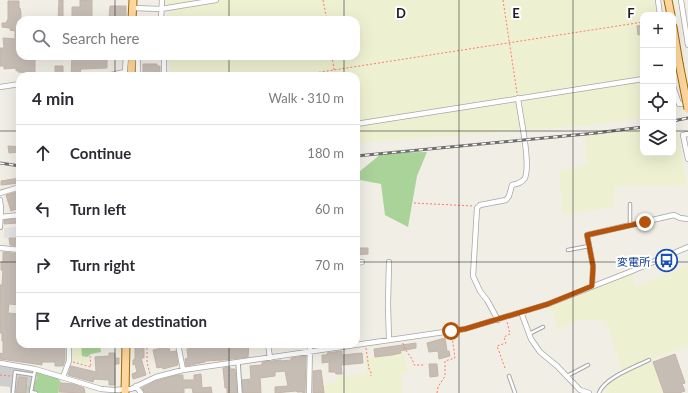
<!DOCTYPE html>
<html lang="en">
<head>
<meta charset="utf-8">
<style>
	body { margin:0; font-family:Lato,"Noto Sans JP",sans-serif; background:#f2f2f3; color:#2b2b33 }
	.controls { position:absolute; right:12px; top:12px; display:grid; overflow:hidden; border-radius:8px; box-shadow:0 4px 16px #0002 }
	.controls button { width:36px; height:36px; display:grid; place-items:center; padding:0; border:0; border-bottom:1px solid #e1e1e2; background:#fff; color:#2b2b33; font:20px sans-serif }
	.stop { position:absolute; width:12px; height:12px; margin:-9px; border:3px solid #b45309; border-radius:50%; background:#fff }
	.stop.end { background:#b45309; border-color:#fff; box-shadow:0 1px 4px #0008 }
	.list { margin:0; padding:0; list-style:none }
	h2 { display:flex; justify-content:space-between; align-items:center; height:52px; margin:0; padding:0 16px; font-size:17px }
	h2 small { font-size:13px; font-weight:400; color:#7c7c81 }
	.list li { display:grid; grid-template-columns:26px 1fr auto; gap:12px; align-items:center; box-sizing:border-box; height:56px; padding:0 16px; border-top:1px solid #e1e1e2 }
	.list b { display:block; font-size:15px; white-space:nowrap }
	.list em { font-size:13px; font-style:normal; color:#7c7c81 }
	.icon { flex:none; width:22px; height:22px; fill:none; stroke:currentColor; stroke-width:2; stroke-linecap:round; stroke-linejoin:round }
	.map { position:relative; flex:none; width:688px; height:393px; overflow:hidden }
	.search { position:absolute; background:#fff; box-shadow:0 4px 16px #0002; left:16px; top:16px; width:344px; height:44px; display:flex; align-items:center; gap:10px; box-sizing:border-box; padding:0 14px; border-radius:12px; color:#7c7c81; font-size:15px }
	.panel { position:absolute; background:#fff; box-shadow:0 4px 16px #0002; left:16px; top:72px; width:344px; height:276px; border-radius:12px }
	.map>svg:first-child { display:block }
</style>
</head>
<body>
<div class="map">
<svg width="688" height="393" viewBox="0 0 688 393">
	<rect width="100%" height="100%" fill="#f1eee6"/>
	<path fill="#cecece" d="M0,365L36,371L60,377L58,393H10V387L0,386Z"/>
	<path fill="#eef1d1" d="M166,0H654L657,15H643V118L583,126L356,143V76H170L171,56H356V20H169Z
		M673,123H676L687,185L615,187L613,207L563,215L559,172L588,164L584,133L643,127V153H673Z
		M688,265V346L651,360L663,393H607L604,387L623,374L606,321L583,319L558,330L550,305L633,272L636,287Z
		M70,344H81L82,356L87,357L88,365L71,360Z
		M403,352L409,373H401L402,393H324L323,386L336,381L338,376L367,374L365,358Z"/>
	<path fill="#a9d399" d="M427,152L417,176L408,227L385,215L381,184L360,180L359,172L382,153Z
		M81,344H100L101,352L91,354L87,357L82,356Z
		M37,372C46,374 55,375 61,382L58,392L59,393H42L28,391V387L34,382L38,378L36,375Z"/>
	<path fill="#e4e4e4" d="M18,227V237L4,238V228Z"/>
	<path fill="#c6bdb5" stroke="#c4b4a7" d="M59,0H63V20H58Z
		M80,0H92V19H72V7H80Z
		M8,1H19V8H20L21,13L20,56H24V60H35V73L18,72V70L16,71V68L4,69V66H0V48H4L3,38L15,39V31L10,30V28L2,27V23H6L8,19Z
		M110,6H126V20H113V18H109Z
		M643,25V34L638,35L637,26Z
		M72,56H101V58L107,59V68L81,69L79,76H71Z
		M143,64H157V66H160V76H143Z
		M55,66H63V74H55Z
		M8,146L20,147V152L9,153Z
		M20,178V183L1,185V181Z
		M20,191V208L11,211L6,195Z
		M18,219V223L4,224V220Z
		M9,238H20V246L10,245Z
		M356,248H368V254L356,255Z
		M3,252L20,254V277H18L17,287H20V305L9,304L8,313L20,314V344H65V360L63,366H55V362H42V365L36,364L0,359V353L3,354V341H2V333H0V285H2L3,271L1,270V262H3Z
		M445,338L447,351H449L450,356L439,359L438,351L429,352L427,343Z
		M416,343V348L400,351L401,353L392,355L375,357L374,349Z
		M135,344H144V358H141L146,375L133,379L132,374L137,372L135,364L133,365V360L135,359Z
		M207,344H225V349L242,347V344H249L248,357L223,360L205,361V362L186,366L185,359L188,358L187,349L207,346Z
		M169,346L170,352L176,351L178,365L163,369L162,367L157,368L153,350Z
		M342,351V355L362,353L363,363L341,365L342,374H336L335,372H329V362L322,363V355H327V353Z
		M109,353H115V358H119V364H115V385H109V380L94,379L93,382L68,375L71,366L96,372L95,357L109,356Z
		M675,354L685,383L682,384L685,391L679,393H664L653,362Z
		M306,356L305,393H303V392H297L296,391L275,393V387L288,386L285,371L275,372V376L260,378L261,393H243L242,380L251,379L250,366L262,365V362L281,360V361L291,360V358Z
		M429,364H437L438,376L430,377Z
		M230,367V369H235L237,393H227V388H225L223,368Z
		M321,370L324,393H313V371Z
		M201,374L202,388L211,387L212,393H193L192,388H184V393H145L142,388L156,381L177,375H183V380H194V375Z
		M19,377L27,378L26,393H16Z
		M61,383L73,384L84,388L85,393L59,392Z"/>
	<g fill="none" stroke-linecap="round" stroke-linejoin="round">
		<defs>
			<path id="service" d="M630,204V225
				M568,250L589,246
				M529,334L543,327
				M35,370L31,392L36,393
				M509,376L515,393
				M567,376L588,365
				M13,393L15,372L34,375
				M599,393C604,378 635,367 649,360"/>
			<path id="pedestrian" d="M238,362L240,393"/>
			<path id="minor" d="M658,0L660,15
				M681,0L688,45
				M133,8L161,9L216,0
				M161,20L162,0
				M106,76L125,72L126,56
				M138,76V56
				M164,76V56
				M673,86L679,104L688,103
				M0,87L20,84
				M356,124L643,79
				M688,134L683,135L688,159
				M0,193L20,187
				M0,200L1,208L0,227
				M1,217L20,215
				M0,248L20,250
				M389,262L388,304L389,340
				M356,263L362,262
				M592,286L593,266L587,235L674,215L680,218L688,219
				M521,312L531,339L540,352L557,366L580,390L589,393
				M498,320L487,300L480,291L473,276L477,208L480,205L506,200L509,196L512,185C517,184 522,183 525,178C531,163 520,115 518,98
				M178,344L183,370
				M268,344L270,358
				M0,363L35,369L101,389L113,390L131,389L156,377L183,370L465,329L548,304L632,271L688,247
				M63,377L69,361V344
				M136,386L141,393
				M309,393L310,344"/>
			<path id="primary" d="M668,0L671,15
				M132,20L133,0
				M673,27L679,63
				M131,76L132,56
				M125,393L126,344"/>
		</defs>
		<use href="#service" stroke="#a7a7a7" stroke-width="4.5"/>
		<use href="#pedestrian" stroke="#a7a7a7" stroke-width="5.5"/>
		<use href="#minor" stroke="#a7a7a7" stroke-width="6"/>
		<use href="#primary" stroke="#9c6b00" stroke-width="9"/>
		<path stroke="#ff7b69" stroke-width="1" stroke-dasharray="2 2" stroke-linecap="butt" d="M323,0L327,20
			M503,0L517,93
			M332,56L335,76
			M295,76L643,22
			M414,203L473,206
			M403,343C404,351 413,357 414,365H424
			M147,344V362L150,374
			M366,348L369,369L371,372V376
			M73,362L91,367L90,356
			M505,368L497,346L506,343L504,337L510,334L507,322
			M0,375L10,376
			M437,393L438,387L445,376V361L455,358L452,336"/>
		<use href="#service" stroke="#fff" stroke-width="2.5"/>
		<use href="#pedestrian" stroke="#fff" stroke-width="3.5"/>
		<use href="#minor" stroke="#fff" stroke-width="4.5"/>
		<use href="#primary" stroke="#ffd69d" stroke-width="7"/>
		<defs>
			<path id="rail" d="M673,121L688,118
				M356,156L596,133L643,127
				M0,163L20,166"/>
		</defs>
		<use href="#rail" stroke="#6e6e6e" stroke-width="3"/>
		<use href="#rail" stroke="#fff" stroke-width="1.5" stroke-dasharray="4.5" stroke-linecap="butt"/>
		<defs>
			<path id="primary-bridge" d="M679,63L688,109"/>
		</defs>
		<use href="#primary-bridge" stroke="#9c6b00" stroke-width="9" stroke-linecap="butt"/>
		<use href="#primary-bridge" stroke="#ffd69d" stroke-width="7"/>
	</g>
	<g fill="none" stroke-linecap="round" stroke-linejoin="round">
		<path stroke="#b45309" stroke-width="5" d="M451,331L465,329L548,304L592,286L593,266L587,235L645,222"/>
	</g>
	<path fill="none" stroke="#202020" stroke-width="1" stroke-opacity="0.55" d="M115,0V20M229,0V20M344,0V20M459,0V393M573,0V393M115,56V76M229,56V76M344,56V76M0,131H20M356,131H643M673,131H688M0,262H20M356,262H688M115,344V393M229,344V393M344,344V393"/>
	<defs>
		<symbol id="bus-ring" viewBox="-11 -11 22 22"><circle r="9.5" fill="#fff" stroke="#1a4fb4" stroke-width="1.5"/><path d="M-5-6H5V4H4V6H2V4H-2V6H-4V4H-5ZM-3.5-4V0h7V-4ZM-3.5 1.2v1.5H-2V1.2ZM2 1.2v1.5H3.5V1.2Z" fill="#1a4fb4"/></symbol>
	</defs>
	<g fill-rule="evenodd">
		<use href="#bus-ring" x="654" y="248" width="25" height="25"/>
	</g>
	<g text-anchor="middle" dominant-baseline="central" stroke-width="4" stroke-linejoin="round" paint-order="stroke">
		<g font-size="11" fill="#164399" stroke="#fff" text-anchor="end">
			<text x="650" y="261">変電所</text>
		</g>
	</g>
	<g font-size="13" text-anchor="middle" font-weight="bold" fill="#202020" stroke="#fff" stroke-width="4" stroke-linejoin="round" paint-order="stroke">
		<text x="401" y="18">D</text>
		<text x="516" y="18">E</text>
		<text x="631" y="18">F</text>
	</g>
</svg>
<div class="controls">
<button>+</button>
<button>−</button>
<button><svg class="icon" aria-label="locate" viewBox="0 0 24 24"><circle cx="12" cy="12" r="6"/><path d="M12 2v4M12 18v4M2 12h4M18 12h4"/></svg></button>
<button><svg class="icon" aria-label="layers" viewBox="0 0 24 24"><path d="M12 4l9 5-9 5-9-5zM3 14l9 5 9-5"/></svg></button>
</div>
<div class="stop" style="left:451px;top:331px"></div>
<div class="stop end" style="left:645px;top:222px"></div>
<div class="search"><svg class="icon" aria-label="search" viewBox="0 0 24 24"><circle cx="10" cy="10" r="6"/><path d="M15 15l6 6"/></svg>Search here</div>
<section class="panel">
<h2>4 min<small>Walk · 310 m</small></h2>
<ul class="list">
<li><svg class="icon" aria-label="ahead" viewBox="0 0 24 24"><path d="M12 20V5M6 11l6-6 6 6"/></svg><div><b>Continue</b></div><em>180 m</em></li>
<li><svg class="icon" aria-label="left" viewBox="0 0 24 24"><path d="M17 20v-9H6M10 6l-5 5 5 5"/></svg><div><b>Turn left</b></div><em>60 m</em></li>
<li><svg class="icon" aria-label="right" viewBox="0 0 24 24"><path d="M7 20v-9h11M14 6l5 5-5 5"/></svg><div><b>Turn right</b></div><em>70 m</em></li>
<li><svg class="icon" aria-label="arrive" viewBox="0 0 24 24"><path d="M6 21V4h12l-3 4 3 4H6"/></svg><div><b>Arrive at destination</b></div></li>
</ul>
</section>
</div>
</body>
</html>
